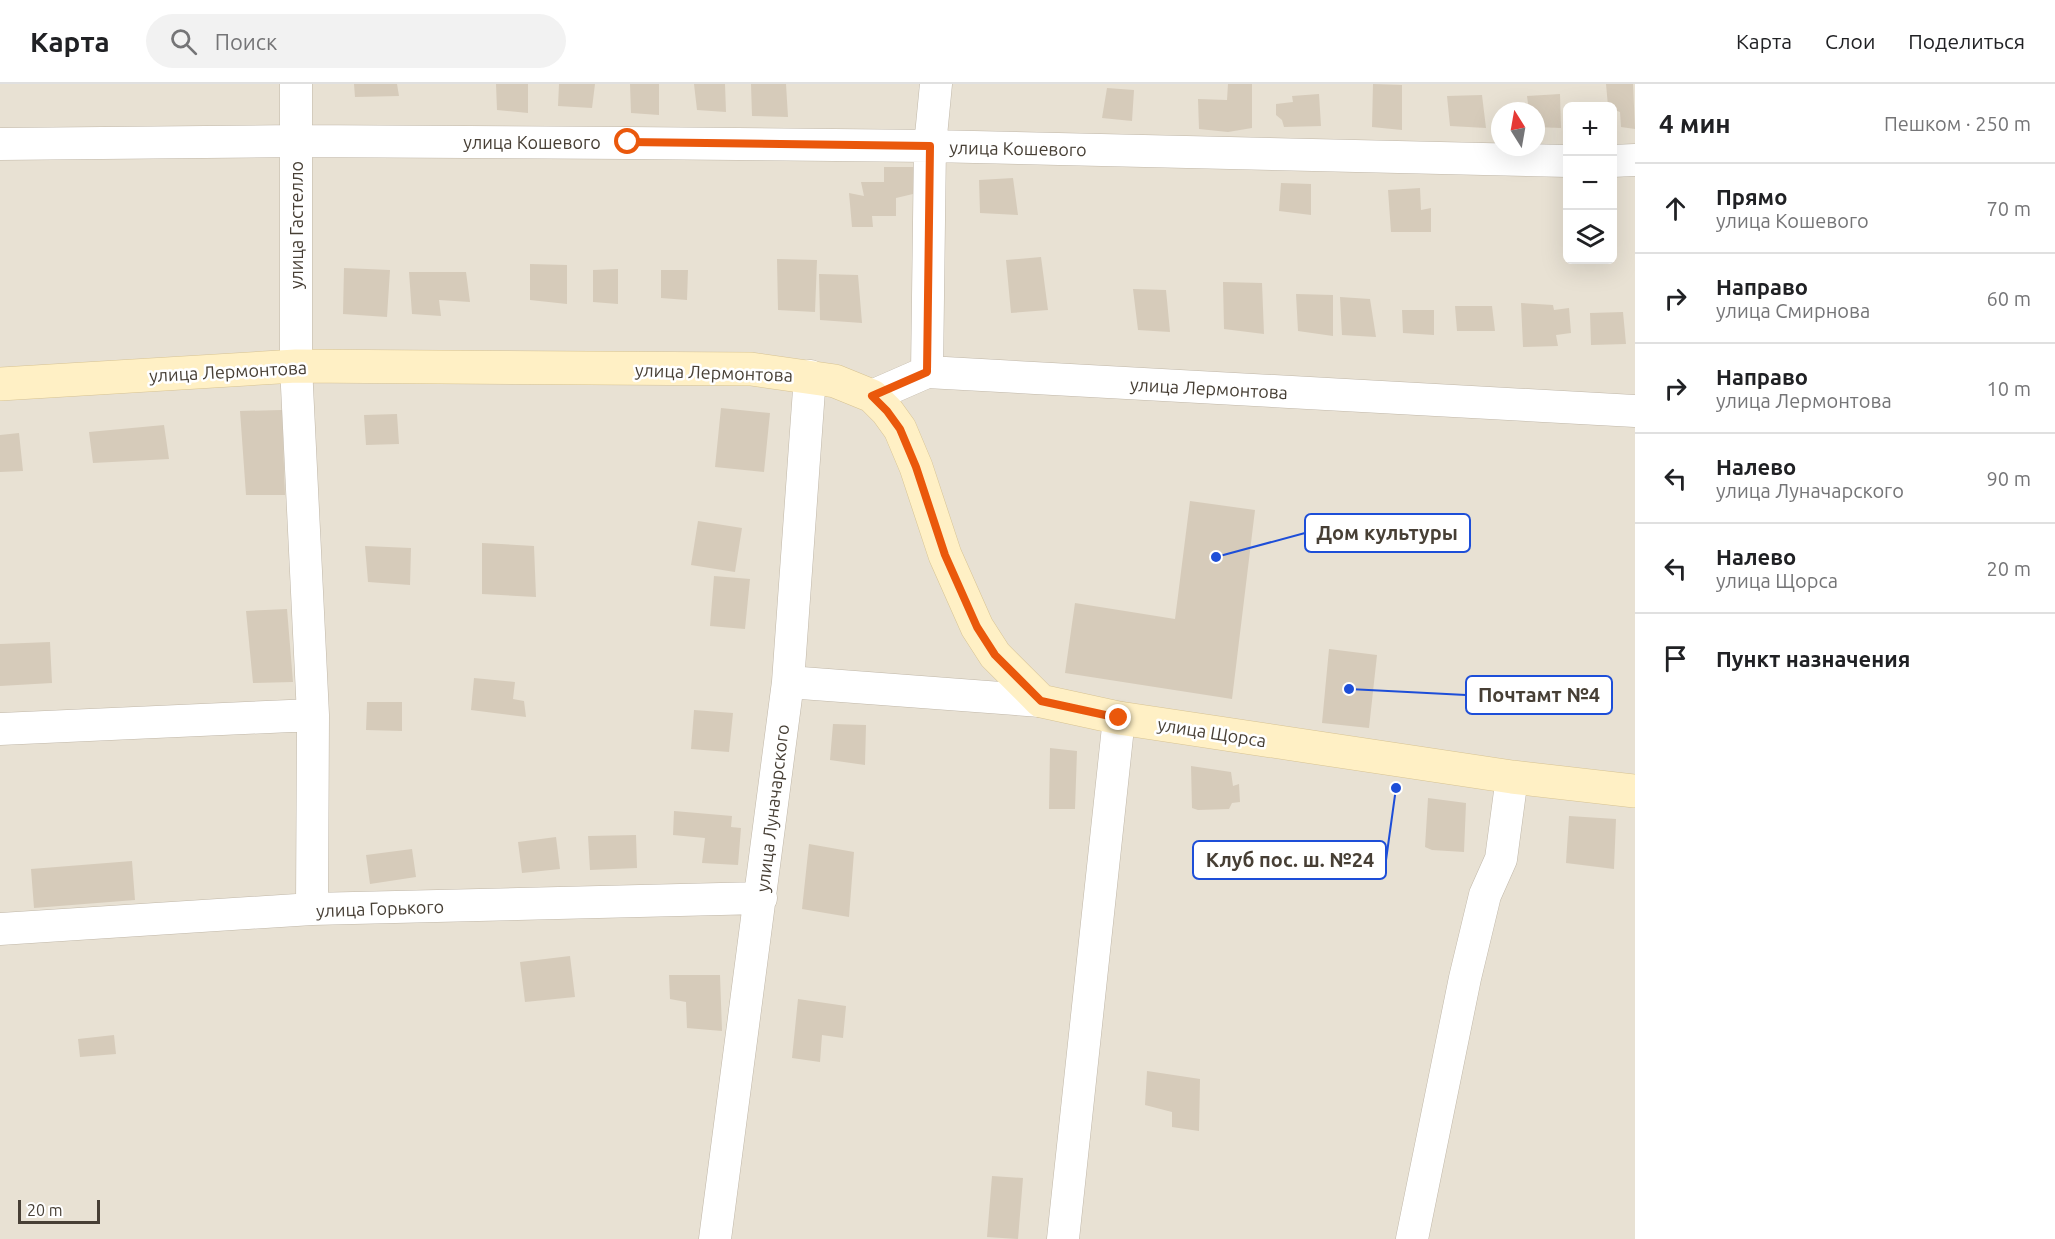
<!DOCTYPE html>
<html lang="ru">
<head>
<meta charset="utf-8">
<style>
	body { margin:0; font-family:Ubuntu,sans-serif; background:#f2f2f2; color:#202124 }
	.controls { position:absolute; right:18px; top:18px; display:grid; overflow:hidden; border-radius:9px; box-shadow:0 6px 24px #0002 }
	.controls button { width:54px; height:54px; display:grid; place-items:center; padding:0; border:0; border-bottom:2px solid #e0e0e0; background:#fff; color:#202124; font:30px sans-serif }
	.compass { position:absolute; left:1491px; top:18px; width:54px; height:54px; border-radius:50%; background:#fff; box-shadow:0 6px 24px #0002; rotate:349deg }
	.scale { position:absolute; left:18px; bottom:15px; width:82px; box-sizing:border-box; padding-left:6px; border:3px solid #473f35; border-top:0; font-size:16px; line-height:21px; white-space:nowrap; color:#473f35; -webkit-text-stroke:4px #fff; paint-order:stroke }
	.stop { position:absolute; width:18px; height:18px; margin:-14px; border:4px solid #ea580c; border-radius:50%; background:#fff }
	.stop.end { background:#ea580c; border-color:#fff; box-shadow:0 2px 6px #0008 }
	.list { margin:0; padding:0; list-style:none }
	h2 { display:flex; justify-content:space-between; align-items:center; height:78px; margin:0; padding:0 24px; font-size:26px }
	h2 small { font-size:20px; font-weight:400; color:#757577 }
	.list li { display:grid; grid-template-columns:39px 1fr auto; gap:18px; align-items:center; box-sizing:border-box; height:90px; padding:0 24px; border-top:2px solid #e0e0e0 }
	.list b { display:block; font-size:22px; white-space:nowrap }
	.list p { margin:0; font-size:20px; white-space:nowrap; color:#757577 }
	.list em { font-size:20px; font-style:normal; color:#757577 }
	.icon { flex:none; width:33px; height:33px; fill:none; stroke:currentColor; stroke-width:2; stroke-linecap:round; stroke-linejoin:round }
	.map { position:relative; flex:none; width:1635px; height:1155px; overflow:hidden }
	header { display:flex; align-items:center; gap:36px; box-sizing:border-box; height:84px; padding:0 30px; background:#fff; border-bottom:2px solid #e0e0e0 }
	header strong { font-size:28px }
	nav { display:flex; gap:33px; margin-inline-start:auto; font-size:21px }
	.search { width:420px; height:54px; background:#f2f2f2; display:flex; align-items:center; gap:15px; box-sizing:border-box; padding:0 21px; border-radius:33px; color:#757577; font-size:22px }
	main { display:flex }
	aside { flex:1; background:#fff }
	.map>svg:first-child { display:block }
</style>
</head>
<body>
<header>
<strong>Карта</strong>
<div class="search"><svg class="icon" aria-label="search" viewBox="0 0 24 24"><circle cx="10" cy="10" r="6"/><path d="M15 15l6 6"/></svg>Поиск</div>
<nav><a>Карта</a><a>Слои</a><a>Поделиться</a></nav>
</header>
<main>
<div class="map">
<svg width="1635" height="1155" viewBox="0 0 1635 1155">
	<rect width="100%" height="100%" fill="#f4efe6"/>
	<path fill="#e8e1d3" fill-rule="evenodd" d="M0,0H1635V1155H0ZM1568,22H1612V176H1568ZM1500,27H1536V63H1500Z"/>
	<path fill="#d6cbba" d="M354,0H397L399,12L355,13Z
		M496,0H528V29L497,26Z
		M559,0H595L592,24L558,22Z
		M630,0H659V31L631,29Z
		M694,0H725L726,28L697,26Z
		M751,0H786L788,33L752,32Z
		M1228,0H1252V44L1228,48L1199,45L1198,15L1227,16Z
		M1373,0L1402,1V46L1372,43Z
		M1606,0H1633L1635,45L1621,43L1620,28L1612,25V22H1608Z
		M1107,4L1134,6L1132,37L1102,34Z
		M1319,10L1321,42L1284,43L1282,36L1276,31V20L1293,18L1292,12Z
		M1560,10L1561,44L1536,43V27H1529L1527,12Z
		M1482,11L1486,44L1450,42L1447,12Z
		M884,83H916L913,110L896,114V132H872L873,143H852L849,109L864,112L861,98H884Z
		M1013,94L1018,131L980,129L979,96Z
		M1281,99L1311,100V131L1279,127Z
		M1420,104L1421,126L1431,124V148H1391L1388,106Z
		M1041,173L1048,226L1011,229L1006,176Z
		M777,175L817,176L815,228L778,226Z
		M530,180L567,181V220L530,216Z
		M344,184L390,186L387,233L343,230Z
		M618,185V220L593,218V186Z
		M661,186H688L687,216L661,214Z
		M409,188H466L470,218L439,216L441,232L412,230Z
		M819,190L858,191L862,239L820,236Z
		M1223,198L1262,199L1264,250L1224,245Z
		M1133,205L1166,206L1170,248L1138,246Z
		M1296,210L1333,211V252L1298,247Z
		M1340,213L1370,215L1376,253L1342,251Z
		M1521,219L1553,221L1554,226L1569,224L1571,249L1556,251L1558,262L1523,263Z
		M1455,222H1492L1495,247H1457Z
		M1402,226H1434V251L1403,249Z
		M1623,228L1626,260L1591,261L1590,229Z
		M721,324L770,329L764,388L715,383Z
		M282,326L285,411H246L240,327Z
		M397,330L399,360L366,361L364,331Z
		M164,341L169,375L93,379L89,348Z
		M19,349L23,387L0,388V351Z
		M1190,417L1255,426L1232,615L1065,589L1075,519L1175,535Z
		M698,437L742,444L735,488L691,481Z
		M482,459L534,462L536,513L482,510Z
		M365,462L411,464L410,501L368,498Z
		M714,492L750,495L745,545L710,542Z
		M287,525L293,598L253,599L246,527Z
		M50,558L52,599L0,602V560Z
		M1329,565L1377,571L1369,644L1322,639Z
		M474,594L515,598L513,615L524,617L526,633L471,626Z
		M367,618H402V647L366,646Z
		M694,626L733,629L729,668L691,665Z
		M833,640L866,641L865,681L830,676Z
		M1050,664L1077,667L1075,725H1049Z
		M1191,682L1231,688L1233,702L1239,700L1240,718L1232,719L1229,725L1198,726L1192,724Z
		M1428,714L1466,719L1464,768L1432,766L1425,763Z
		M674,727L732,732L731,743L741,744L738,781L702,779L705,754L673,751Z
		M1569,732L1616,735L1614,785L1566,779Z
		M636,751L637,784L590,786L588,752Z
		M556,753L560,785L522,789L518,758Z
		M809,760L854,768L849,833L802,825Z
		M412,765L416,793L370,800L366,771Z
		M132,777L135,816L34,824L31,785Z
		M570,872L575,913L525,918L520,878Z
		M669,891H720L722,947L687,944L686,918L670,915Z
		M798,915L846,922L843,954L822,951L820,978L792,974Z
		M114,951L116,970L80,973L78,955Z
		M1147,987L1200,995L1199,1047L1172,1043V1028L1145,1021Z
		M992,1092L1023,1094L1018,1155L987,1153Z"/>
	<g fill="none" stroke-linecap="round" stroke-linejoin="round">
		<defs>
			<path id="street" d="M296,0V282L313,631L312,825
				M0,60L296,57L628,59L930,62L1568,77
				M1612,77L1635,76
				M927,288L930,62L936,0
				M872,312L927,288L1635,327
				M788,598L1041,617
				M0,645L313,631
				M0,845L312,825L761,814
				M715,1155L788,598L810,292
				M1063,1155L1119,634
				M1412,1155L1465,894L1485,811L1501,775L1512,693"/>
			<path id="secondary" d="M0,300L296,282L751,285L835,297L872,312L887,327L900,345L916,383L945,471L977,543L995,571L1041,617L1119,634L1512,693L1635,707"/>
		</defs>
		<use href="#street" stroke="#c0b7a8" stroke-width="33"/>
		<use href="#secondary" stroke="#d7c393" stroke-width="34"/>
		<use href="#street" stroke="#fff" stroke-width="32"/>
		<use href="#secondary" stroke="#fff0c5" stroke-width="33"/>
	</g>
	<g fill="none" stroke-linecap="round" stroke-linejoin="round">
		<path stroke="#ea580c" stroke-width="8" d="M628,58L930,62L927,288L872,312L887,327L900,345L916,383L945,471L977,543L995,571L1041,617L1119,634"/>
	</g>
	<g text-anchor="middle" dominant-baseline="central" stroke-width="5" stroke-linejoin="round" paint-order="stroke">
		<g font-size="18" fill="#473f35" stroke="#fff">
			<text x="532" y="58">улица Кошевого</text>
			<text transform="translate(1018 64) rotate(1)">улица Кошевого</text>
			<text transform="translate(296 141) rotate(-90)">улица Гастелло</text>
			<text transform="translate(228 287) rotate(-3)">улица Лермонтова</text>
			<text transform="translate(714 288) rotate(2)">улица Лермонтова</text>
			<text transform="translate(1209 304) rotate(3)">улица Лермонтова</text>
			<text transform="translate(1212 648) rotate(9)">улица Щорса</text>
			<text transform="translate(772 724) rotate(-83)">улица Луначарского</text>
			<text transform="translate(380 824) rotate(-2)">улица Горького</text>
		</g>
	</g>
	<path fill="none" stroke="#1d4ed8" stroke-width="2" d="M1216 473L1305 449M1349 605L1466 611M1396 704L1386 776"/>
	<g fill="#1d4ed8" stroke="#fff" stroke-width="2">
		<circle cx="1216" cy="473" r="6"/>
		<circle cx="1349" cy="605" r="6"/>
		<circle cx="1396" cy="704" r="6"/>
	</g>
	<g fill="#fff" stroke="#1d4ed8" stroke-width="2">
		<rect x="1305" y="430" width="165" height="38" rx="6"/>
		<rect x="1466" y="592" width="146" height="38" rx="6"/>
		<rect x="1193" y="757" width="193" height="38" rx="6"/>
	</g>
	<g font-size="20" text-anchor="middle" font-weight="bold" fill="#473f35">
		<text x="1387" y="456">Дом культуры</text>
		<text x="1539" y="618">Почтамт №4</text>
		<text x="1290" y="783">Клуб пос. ш. №24</text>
	</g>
</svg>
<div class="controls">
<button>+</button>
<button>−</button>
<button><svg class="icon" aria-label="layers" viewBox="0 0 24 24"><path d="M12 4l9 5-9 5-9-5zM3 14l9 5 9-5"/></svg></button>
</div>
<svg class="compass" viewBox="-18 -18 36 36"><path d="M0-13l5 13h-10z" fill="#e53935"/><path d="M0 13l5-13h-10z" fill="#757577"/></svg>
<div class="scale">20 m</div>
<div class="stop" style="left:628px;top:58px"></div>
<div class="stop end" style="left:1119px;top:634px"></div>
</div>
<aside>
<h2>4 мин<small>Пешком · 250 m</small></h2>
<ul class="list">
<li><svg class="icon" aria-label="ahead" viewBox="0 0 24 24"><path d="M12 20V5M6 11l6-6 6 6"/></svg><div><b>Прямо</b><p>улица Кошевого</p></div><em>70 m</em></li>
<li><svg class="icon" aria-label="right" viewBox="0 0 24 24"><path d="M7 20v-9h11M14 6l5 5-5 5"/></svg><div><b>Направо</b><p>улица Смирнова</p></div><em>60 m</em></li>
<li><svg class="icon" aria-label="right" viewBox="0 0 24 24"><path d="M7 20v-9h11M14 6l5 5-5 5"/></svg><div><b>Направо</b><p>улица Лермонтова</p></div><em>10 m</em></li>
<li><svg class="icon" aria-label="left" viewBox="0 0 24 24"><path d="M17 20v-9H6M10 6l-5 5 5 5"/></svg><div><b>Налево</b><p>улица Луначарского</p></div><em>90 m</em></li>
<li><svg class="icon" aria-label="left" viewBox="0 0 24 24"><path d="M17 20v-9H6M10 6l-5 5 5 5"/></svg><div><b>Налево</b><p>улица Щорса</p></div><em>20 m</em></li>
<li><svg class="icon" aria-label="arrive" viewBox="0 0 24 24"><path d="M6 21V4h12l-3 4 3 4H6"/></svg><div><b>Пункт назначения</b></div></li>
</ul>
</aside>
</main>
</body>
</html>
